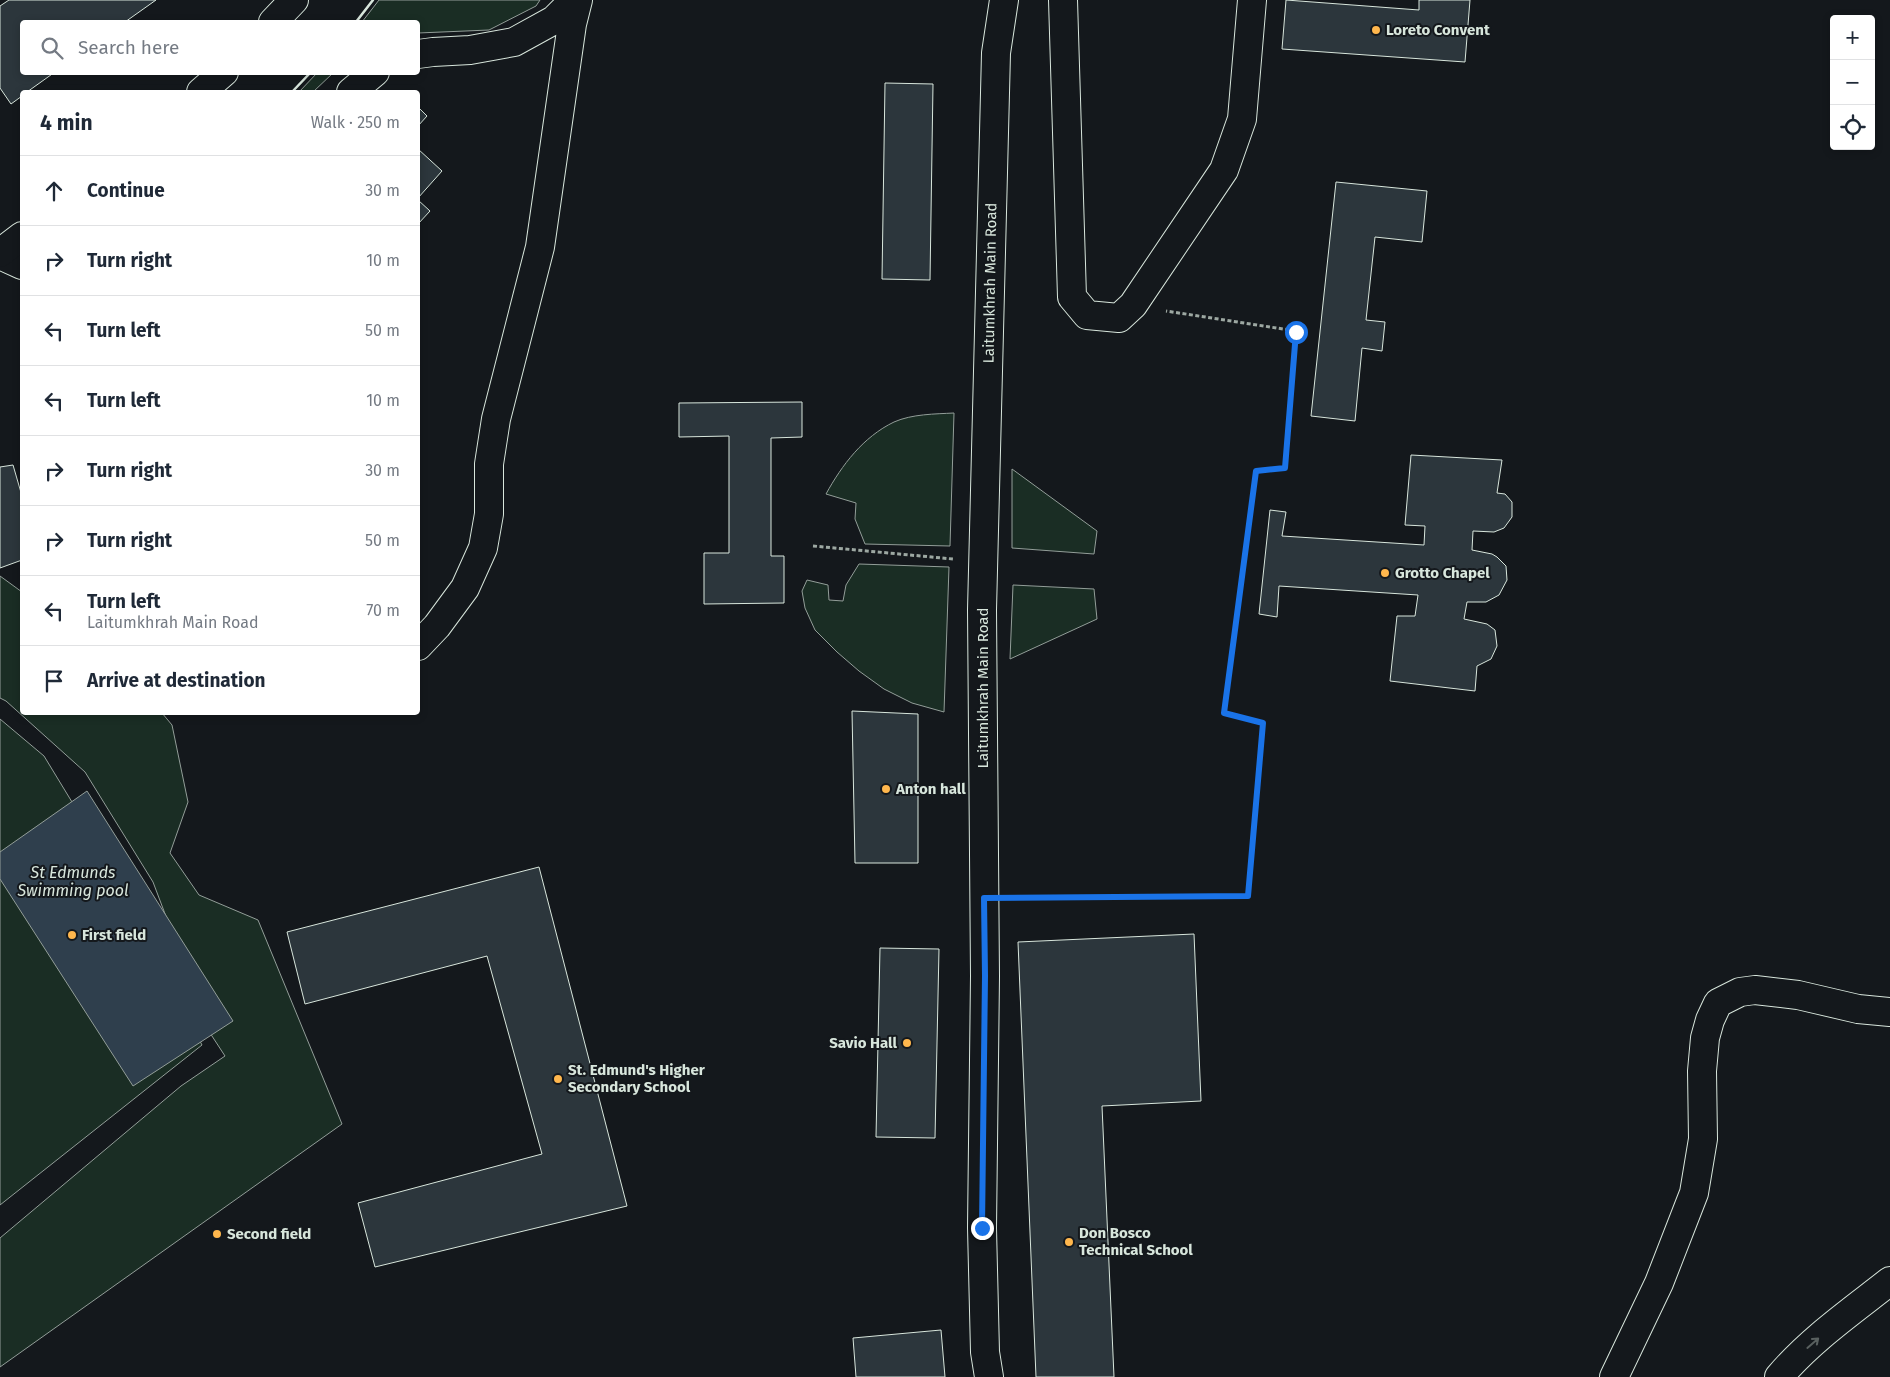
<!DOCTYPE html>
<html lang="en">
<head>
<meta charset="utf-8">
<style>
	body { margin:0; font-family:"Fira Sans",sans-serif; background:#f6f6f7; color:#1f2937 }
	.controls { position:absolute; right:15px; top:15px; display:grid; overflow:hidden; border-radius:5px; box-shadow:0 2px 8px #0003 }
	.controls button { width:45px; height:45px; display:grid; place-items:center; padding:0; border:0; border-bottom:1px solid #e0e1e3; background:#fff; color:#1f2937; font:25px sans-serif }
	.stop { position:absolute; width:15px; height:15px; margin:-11px; border:4px solid #1a73e8; border-radius:50%; background:#fff }
	.stop.end { background:#1a73e8; border-color:#fff; box-shadow:0 1px 5px #0008 }
	.list { margin:0; padding:0; list-style:none }
	h2 { display:flex; justify-content:space-between; align-items:center; height:65px; margin:0; padding:0 20px; font-size:21px }
	h2 small { font-size:16px; font-weight:400; color:#747a83 }
	.list li { display:grid; grid-template-columns:32px 1fr auto; gap:15px; align-items:center; box-sizing:border-box; height:70px; padding:0 20px; border-top:1px solid #e0e1e3 }
	.list b { display:block; font-size:19px; white-space:nowrap }
	.list p { margin:0; font-size:16px; white-space:nowrap; color:#747a83 }
	.list em { font-size:16px; font-style:normal; color:#747a83 }
	.icon { flex:none; width:28px; height:28px; fill:none; stroke:currentColor; stroke-width:2; stroke-linecap:round; stroke-linejoin:round }
	.map { position:relative; flex:none; width:1890px; height:1377px; overflow:hidden }
	.search { position:absolute; background:#fff; box-shadow:0 2px 8px #0003; left:20px; top:20px; width:400px; height:55px; display:flex; align-items:center; gap:12px; box-sizing:border-box; padding:0 18px; border-radius:5px; color:#747a83; font-size:19px }
	.panel { position:absolute; background:#fff; box-shadow:0 2px 8px #0003; left:20px; top:90px; width:400px; height:625px; border-radius:5px }
	.map>svg:first-child { display:block }
</style>
</head>
<body>
<div class="map">
<svg width="1890" height="1377" viewBox="0 0 1890 1377">
	<rect width="100%" height="100%" fill="#14181c"/>
	<path fill="#1a2d24" stroke="#939e99" d="M379,0H540L536,6L489,30L418,33V22H362Z
		M317,73H333L313,92H299Z
		M954,413L950,546L865,544L855,519L856,503L826,494C842,465 863,437 894,422C912,414 935,414 954,413Z
		M1012,469L1097,531L1094,554L1012,548Z
		M859,564L949,567L944,712L912,703L884,689L859,671L837,652L815,630L805,608L802,591L807,580L828,585L829,600L843,601L846,585Z
		M0,576L22,592V712L162,713L172,725L188,802L170,853L199,895L258,920L342,1124L0,1367V1238L181,1086L225,1056L210,1033L153,882L85,772L6,701L0,698Z
		M1013,585L1094,589L1097,619L1010,659Z
		M0,719L44,756L86,825L202,1045L0,1205Z"/>
	<path fill="#2f3f4d" stroke="#939e99" d="M87,791L233,1021L133,1086L0,879V852Z"/>
	<path fill="#2c363c" stroke="#d8e6dc" d="M9,0H156L125,22H22V72H55L27,92H22V96L11,104L0,88V6Z
		M1286,0L1419,10V0H1470L1465,62L1282,49Z
		M885,83L933,84L930,280L882,279Z
		M418,107L427,116L418,126Z
		M418,149L442,171L418,198Z
		M1336,182L1427,191L1422,242L1375,237L1366,320L1385,322L1382,351L1362,348L1355,421L1311,416Z
		M418,200L430,211L418,224Z
		M802,402V437L771,438V556H784V603L704,604V553H729V436L679,437V403Z
		M1411,455L1502,460L1497,493L1505,494L1512,502V517L1504,528L1494,532L1473,531L1472,550L1492,554L1497,557L1506,566L1507,580L1499,595L1486,602H1467L1464,619L1487,624L1495,630L1497,646L1491,659L1477,666L1475,691L1390,681L1397,616H1415L1418,595L1279,586L1277,617L1259,614L1270,510L1286,512L1282,536L1424,545L1425,526L1405,525Z
		M13,465L22,496V560L0,568V467Z
		M852,711L918,714V863H855Z
		M539,867L627,1206L375,1267L358,1203L542,1154L487,956L305,1004L287,932Z
		M1194,934L1201,1101L1102,1106L1114,1377H1036L1018,942Z
		M880,948L939,949L935,1138L876,1137Z
		M941,1330L945,1377H856L853,1338Z"/>
	<g fill="none" stroke-linecap="round" stroke-linejoin="round">
		<defs>
			<path id="minor" d="M1063,0L1072,297L1087,315L1119,318L1133,305L1224,170L1242,119L1252,0
				M418,54L433,52L470,50L514,42L554,20L574,0
				M351,92L375,72
				M0,255L22,265
				M418,646L437,626L465,588L483,548L489,514V464L496,419L540,247L572,24L578,0
				M989,1377L985,1352L982,1228L985,976L982,610L996,53L1004,0
				M1614,1377L1659,1283L1694,1193L1703,1139L1702,1071L1705,1038L1710,1020L1718,1003L1740,992L1755,990L1798,995L1858,1009L1890,1012
				M1779,1377C1810,1340 1852,1311 1890,1281"/>
			<path id="highway" d="M273,22L294,0
				M201,92L224,72
				M0,253L22,236"/>
		</defs>
		<use href="#minor" stroke="#d8e6dc" stroke-width="30"/>
		<use href="#highway" stroke="#d8e6dc" stroke-width="30"/>
		<path stroke="#9da8a2" stroke-width="3" stroke-dasharray="4 2.5" stroke-linecap="butt" d="M813,546L953,559
			M1015,897L1248,896L1263,723L1224,713L1256,471L1285,468L1296,331L1166,311"/>
		<use href="#minor" stroke="#14181c" stroke-width="28"/>
		<use href="#highway" stroke="#14181c" stroke-width="28"/>
		<path stroke="#d8e6dc" stroke-width="2.5" d="M356,22L373,0
			M292,92L311,72"/>
	</g>
	<defs><path id="oneway-shaft" d="M-6 0H5M1.5-3L5.5 0L1.5 3" fill="none" stroke-width="1.6" stroke-linecap="round" stroke-linejoin="round" transform="scale(1.25)"/></defs>
	<use stroke="#59605f" href="#oneway-shaft" transform="translate(1813 1343) rotate(-41)"/>
	<g fill="none" stroke-linecap="round" stroke-linejoin="round">
		<path stroke="#1a73e8" stroke-width="6" d="M982,1228L985,976L984,898L1248,896L1263,723L1224,713L1256,471L1285,468L1296,332"/>
	</g>
	<g fill="#ffb74d" stroke="#14181c" stroke-width="2">
		<circle cx="1376" cy="30" r="5"/>
		<circle cx="1385" cy="573" r="5"/>
		<circle cx="886" cy="789" r="5"/>
		<circle cx="72" cy="935" r="5"/>
		<circle cx="907" cy="1043" r="5"/>
		<circle cx="558" cy="1079" r="5"/>
		<circle cx="217" cy="1234" r="5"/>
		<circle cx="1069" cy="1242" r="5"/>
	</g>
	<g text-anchor="middle" dominant-baseline="central" stroke-width="4" stroke-linejoin="round" paint-order="stroke">
		<g font-size="15" font-weight="bold" fill="#d8e6dc" stroke="#14181c" text-anchor="start">
			<text x="1386" y="30">Loreto Convent</text>
			<text x="1395" y="573">Grotto Chapel</text>
			<text x="896" y="789">Anton hall</text>
			<text x="82" y="935">First field</text>
			<text x="897" y="1043" text-anchor="end">Savio Hall</text>
			<text x="568" y="1070">St. Edmund's Higher<tspan x="568" dy="17">Secondary School</tspan></text>
			<text x="1079" y="1233">Don Bosco<tspan x="1079" dy="17">Technical School</tspan></text>
			<text x="227" y="1234">Second field</text>
		</g>
		<g font-size="15" fill="#d8e6dc" stroke="#14181c">
			<text transform="translate(990 283) rotate(-89)">Laitumkhrah Main Road</text>
			<text transform="translate(983 688) rotate(-90)">Laitumkhrah Main Road</text>
		</g>
		<g font-size="16" font-style="italic" fill="#d8e6dc" stroke="#14181c">
			<text x="73" y="872">St Edmunds<tspan x="73" dy="18">Swimming pool</tspan></text>
		</g>
	</g>
</svg>
<div class="controls">
<button>+</button>
<button>−</button>
<button><svg class="icon" aria-label="locate" viewBox="0 0 24 24"><circle cx="12" cy="12" r="6"/><path d="M12 2v4M12 18v4M2 12h4M18 12h4"/></svg></button>
</div>
<div class="stop" style="left:1296px;top:332px"></div>
<div class="stop end" style="left:982px;top:1228px"></div>
<div class="search"><svg class="icon" aria-label="search" viewBox="0 0 24 24"><circle cx="10" cy="10" r="6"/><path d="M15 15l6 6"/></svg>Search here</div>
<section class="panel">
<h2>4 min<small>Walk · 250 m</small></h2>
<ul class="list">
<li><svg class="icon" aria-label="ahead" viewBox="0 0 24 24"><path d="M12 20V5M6 11l6-6 6 6"/></svg><div><b>Continue</b></div><em>30 m</em></li>
<li><svg class="icon" aria-label="right" viewBox="0 0 24 24"><path d="M7 20v-9h11M14 6l5 5-5 5"/></svg><div><b>Turn right</b></div><em>10 m</em></li>
<li><svg class="icon" aria-label="left" viewBox="0 0 24 24"><path d="M17 20v-9H6M10 6l-5 5 5 5"/></svg><div><b>Turn left</b></div><em>50 m</em></li>
<li><svg class="icon" aria-label="left" viewBox="0 0 24 24"><path d="M17 20v-9H6M10 6l-5 5 5 5"/></svg><div><b>Turn left</b></div><em>10 m</em></li>
<li><svg class="icon" aria-label="right" viewBox="0 0 24 24"><path d="M7 20v-9h11M14 6l5 5-5 5"/></svg><div><b>Turn right</b></div><em>30 m</em></li>
<li><svg class="icon" aria-label="right" viewBox="0 0 24 24"><path d="M7 20v-9h11M14 6l5 5-5 5"/></svg><div><b>Turn right</b></div><em>50 m</em></li>
<li><svg class="icon" aria-label="left" viewBox="0 0 24 24"><path d="M17 20v-9H6M10 6l-5 5 5 5"/></svg><div><b>Turn left</b><p>Laitumkhrah Main Road</p></div><em>70 m</em></li>
<li><svg class="icon" aria-label="arrive" viewBox="0 0 24 24"><path d="M6 21V4h12l-3 4 3 4H6"/></svg><div><b>Arrive at destination</b></div></li>
</ul>
</section>
</div>
</body>
</html>
